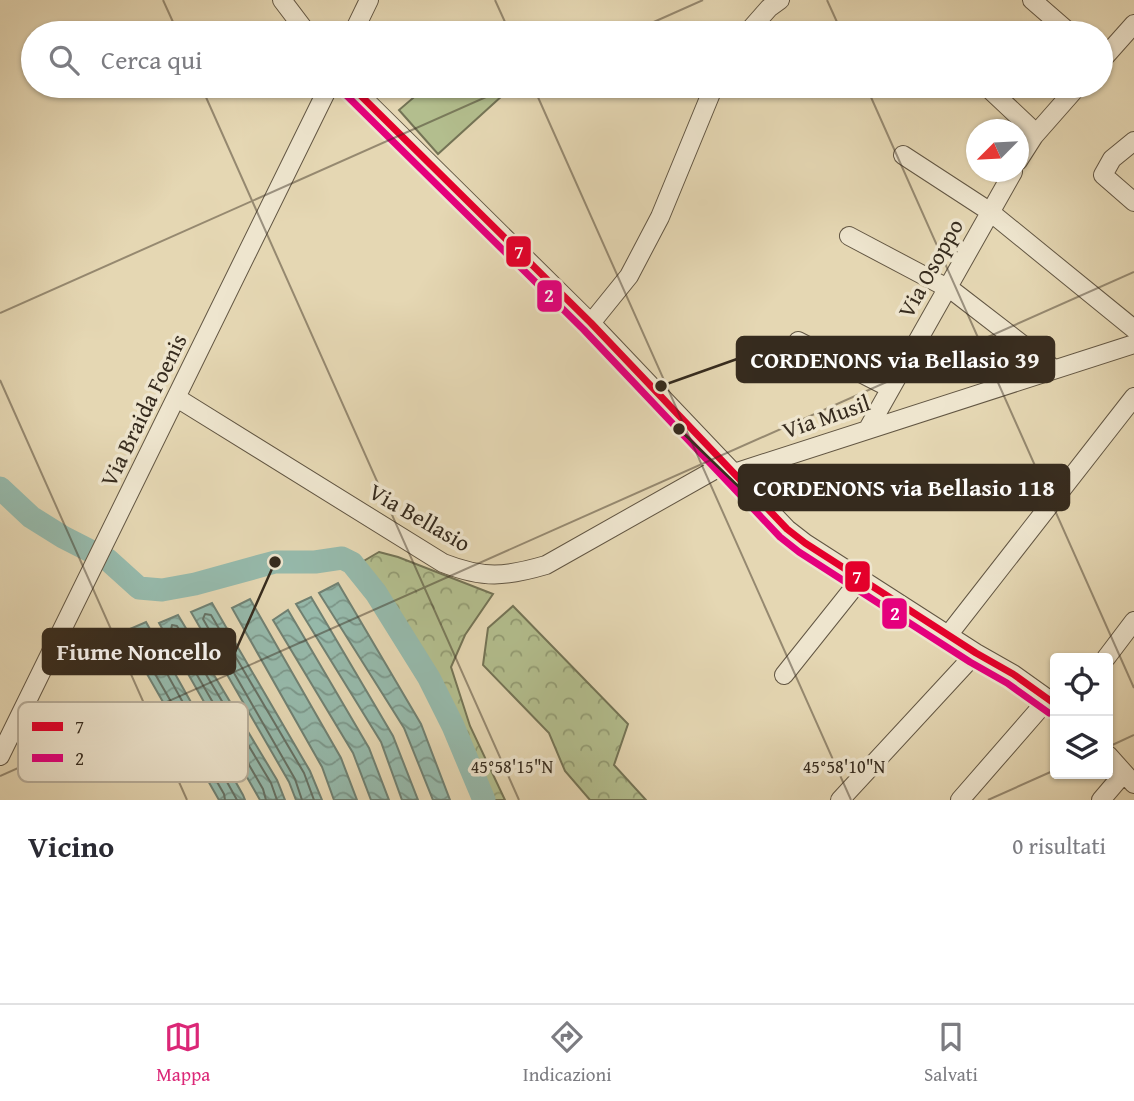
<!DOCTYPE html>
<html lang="it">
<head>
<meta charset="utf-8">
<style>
	body { margin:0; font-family:"Gentium Book Plus",serif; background:#f2f2f3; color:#2b2b33 }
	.controls { position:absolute; right:21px; bottom:21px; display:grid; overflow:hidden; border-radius:7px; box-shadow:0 2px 5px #0004 }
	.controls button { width:63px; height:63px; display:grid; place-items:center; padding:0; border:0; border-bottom:2px solid #e1e1e2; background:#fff; color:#2b2b33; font:35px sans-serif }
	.compass { position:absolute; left:966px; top:119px; width:63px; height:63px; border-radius:50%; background:#fff; box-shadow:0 2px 5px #0004; rotate:246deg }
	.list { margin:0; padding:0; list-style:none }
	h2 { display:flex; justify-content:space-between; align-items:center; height:91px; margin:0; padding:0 28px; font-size:30px }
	h2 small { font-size:23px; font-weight:400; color:#7c7c81 }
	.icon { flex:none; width:38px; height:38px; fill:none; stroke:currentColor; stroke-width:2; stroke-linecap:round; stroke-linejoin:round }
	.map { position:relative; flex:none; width:1134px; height:800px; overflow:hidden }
	.search { position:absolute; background:#fff; box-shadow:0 2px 5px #0004; left:21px; right:21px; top:21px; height:77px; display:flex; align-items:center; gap:18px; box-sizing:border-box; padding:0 24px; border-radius:38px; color:#7c7c81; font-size:26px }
	.sheet { height:203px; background:#fff }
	nav { display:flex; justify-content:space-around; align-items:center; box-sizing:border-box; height:98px; border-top:2px solid #e1e1e2; background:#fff; font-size:19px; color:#7c7c81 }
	nav a { display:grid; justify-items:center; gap:4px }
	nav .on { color:#db2777 }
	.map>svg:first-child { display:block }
</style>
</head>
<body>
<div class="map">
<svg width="1134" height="800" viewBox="0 0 1134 800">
	<defs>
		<pattern id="forest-crowns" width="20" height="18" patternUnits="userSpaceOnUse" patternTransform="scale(1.75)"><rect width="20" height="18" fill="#b3be8e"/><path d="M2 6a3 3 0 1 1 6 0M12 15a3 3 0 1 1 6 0" fill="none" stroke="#929b73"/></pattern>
		<pattern id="water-waves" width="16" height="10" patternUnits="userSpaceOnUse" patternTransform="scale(1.75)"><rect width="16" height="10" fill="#96baac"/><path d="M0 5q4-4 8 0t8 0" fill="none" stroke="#7b978b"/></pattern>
	</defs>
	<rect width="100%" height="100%" fill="#e5d7b3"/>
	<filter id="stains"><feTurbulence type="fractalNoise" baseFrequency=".00286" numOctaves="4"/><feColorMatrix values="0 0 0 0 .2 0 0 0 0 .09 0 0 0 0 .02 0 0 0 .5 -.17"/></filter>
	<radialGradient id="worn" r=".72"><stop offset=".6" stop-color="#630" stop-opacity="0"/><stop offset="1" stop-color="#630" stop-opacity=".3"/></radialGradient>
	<path fill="#b3be8e" stroke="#747456" stroke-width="2" d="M427,86H513L438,154L399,110Z"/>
	<path fill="url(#forest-crowns)" stroke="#747456" stroke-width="2" d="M379,552L398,557L493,594L465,635L451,667L470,726L505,800H484L474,772L439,697L407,641L363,575L362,562Z
		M513,606L628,724L614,765L646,800H590L565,771L549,733L483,665L488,628Z"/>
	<path fill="url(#water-waves)" stroke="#708173" stroke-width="2" d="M338,583L421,724L450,800H433L404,728L319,593Z
		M311,597L393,736L418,800H402L381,742L296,604Z
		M250,599L341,758L357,800H334L322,767L232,608Z
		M212,603L310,771L322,800H296L289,782L191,612Z
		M288,610L369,748L389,800H371L353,753L273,620Z
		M178,615L277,780L285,800H260L159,623Z
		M146,622L243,795L245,800H219L123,632Z"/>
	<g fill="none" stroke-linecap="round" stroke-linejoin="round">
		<path stroke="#667265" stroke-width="2" d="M225,800L224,794L135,639L137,634L141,632L145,634L237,800
			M266,800L263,789L171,630L172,625L177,626L271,783L277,800
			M302,800L295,779L203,619L205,614L211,615L304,773L314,800"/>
		<path stroke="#96baac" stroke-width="23" d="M0,488L31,517L63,537L108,560L139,588L162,590L195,584L275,562H315L342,558L352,563L376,593L429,678L453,726L484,800"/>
		<defs>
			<path id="minor" d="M282,0L307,33
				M1032,0L1070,33
				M353,33L369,0
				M747,33L769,8L780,0
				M1101,61L1134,24
				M351,86L591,323L787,529L805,543L976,653L1013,674L1055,704
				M986,86L1036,133
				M1134,141L1112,159L1103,175L1134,202
				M903,155L989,211L1134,329
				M1018,161L1034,136L1078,86
				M849,236L953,291L1054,369
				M591,323L629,276L660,217L714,86
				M798,341L890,388
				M177,398L443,563C484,579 505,577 546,565L725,464
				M869,427L1013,172
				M734,473L1134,344
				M949,634L1134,397
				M1106,658L1134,621
				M784,675L851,591L856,576
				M1108,755L1134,784
				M0,756L329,86
				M840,800L976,653
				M960,800L1048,699
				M1101,800L1124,773"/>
		</defs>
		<use href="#minor" stroke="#625643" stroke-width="20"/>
		<use href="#minor" stroke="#eee5ce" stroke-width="18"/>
		<defs>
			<path id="bus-1" d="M351,86L591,323L787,529L805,543L976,653L1013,674L1055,704"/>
			<path id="bus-2" d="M344,93L584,330L780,537L799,552L970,662L1007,683L1049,713"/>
		</defs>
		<use href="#bus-1" stroke="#eee5ce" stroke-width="12"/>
		<use href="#bus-2" stroke="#eee5ce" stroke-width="12"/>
		<use href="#bus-1" stroke="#e4002b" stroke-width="7"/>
		<use href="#bus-2" stroke="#e5007d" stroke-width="7"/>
	</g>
	<path fill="none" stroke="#362b1e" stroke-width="2" stroke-opacity="0.45" d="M163,0L178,33M495,0L510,33M827,0L842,33M629,33L703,0M201,86L519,800M533,86L851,800M866,86L1134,688M0,313L511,86M0,380L187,800M1108,747L1134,735M0,776L1134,272M988,800L1055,770"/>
	<g text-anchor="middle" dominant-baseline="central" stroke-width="7" stroke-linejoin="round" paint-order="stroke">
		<g font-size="23" fill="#362b1e" stroke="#eee5ce">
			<text transform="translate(930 268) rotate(-61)">Via Osoppo</text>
			<text transform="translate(143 410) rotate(-64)">Via Braida Foenis</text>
			<text transform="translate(826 416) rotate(-19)">Via Musil</text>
			<text transform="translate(420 517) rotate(30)">Via Bellasio</text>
		</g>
	</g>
	<rect x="18" y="702" width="230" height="80" rx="10" fill="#eee5ce" stroke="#b7ad99" stroke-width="2"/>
	<rect x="32" y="722" width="31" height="9" fill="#e4002b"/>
	<rect x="32" y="754" width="31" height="8" fill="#e5007d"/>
	<g font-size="19" fill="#362b1e">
		<text x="75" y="733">7</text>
		<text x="75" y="765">2</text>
	</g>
	<g font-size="18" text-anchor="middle" fill="#362b1e" stroke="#eee5ce" stroke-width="7" stroke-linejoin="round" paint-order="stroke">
		<text x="512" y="773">45°58'15"N</text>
		<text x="844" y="773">45°58'10"N</text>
	</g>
	<path fill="none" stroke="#362b1e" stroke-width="2.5" d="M661 386L737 359M679 429L739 487M275 562L235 652"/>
	<g fill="#362b1e" stroke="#eee5ce" stroke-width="2.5">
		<circle cx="661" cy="386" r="7"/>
		<circle cx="679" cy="429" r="7"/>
		<circle cx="275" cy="562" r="7"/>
	</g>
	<g fill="#362b1e" stroke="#362b1e" stroke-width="2.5">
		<rect x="737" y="337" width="317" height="45" rx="7"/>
		<rect x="739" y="465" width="330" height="45" rx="7"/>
		<rect x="43" y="629" width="192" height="45" rx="7"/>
	</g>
	<g font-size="24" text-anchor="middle" font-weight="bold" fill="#fff">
		<text x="895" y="368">CORDENONS via Bellasio 39</text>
		<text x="904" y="496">CORDENONS via Bellasio 118</text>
		<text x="139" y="660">Fiume Noncello</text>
	</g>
	<g stroke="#eee5ce" stroke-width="2.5">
		<rect x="505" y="235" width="27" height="33" rx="7" fill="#e4002b"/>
		<rect x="536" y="279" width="27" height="34" rx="7" fill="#e5007d"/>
		<rect x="844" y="560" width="27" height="33" rx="7" fill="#e4002b"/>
		<rect x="881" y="597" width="27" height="33" rx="7" fill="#e5007d"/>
	</g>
	<g font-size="19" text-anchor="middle" font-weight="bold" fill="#fff">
		<text x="519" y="258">7</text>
		<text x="549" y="302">2</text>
		<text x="857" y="583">7</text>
		<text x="895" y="620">2</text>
	</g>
	<rect width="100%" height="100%" filter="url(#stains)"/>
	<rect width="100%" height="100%" fill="url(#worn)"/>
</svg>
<div class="controls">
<button><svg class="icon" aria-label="locate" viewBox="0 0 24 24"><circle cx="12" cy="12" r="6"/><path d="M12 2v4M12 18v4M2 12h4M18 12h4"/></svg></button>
<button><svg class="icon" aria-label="layers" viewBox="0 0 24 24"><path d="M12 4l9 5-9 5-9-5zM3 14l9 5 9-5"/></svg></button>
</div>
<svg class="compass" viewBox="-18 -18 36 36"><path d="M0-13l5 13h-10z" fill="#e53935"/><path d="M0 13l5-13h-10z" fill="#7c7c81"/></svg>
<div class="search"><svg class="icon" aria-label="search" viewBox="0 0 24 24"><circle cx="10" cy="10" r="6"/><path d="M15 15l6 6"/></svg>Cerca qui</div>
</div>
<section class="sheet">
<h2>Vicino<small>0 risultati</small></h2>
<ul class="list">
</ul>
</section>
<nav>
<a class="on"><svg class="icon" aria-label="map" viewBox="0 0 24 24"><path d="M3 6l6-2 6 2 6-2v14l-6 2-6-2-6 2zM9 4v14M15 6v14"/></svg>Mappa</a>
<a><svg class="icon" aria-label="directions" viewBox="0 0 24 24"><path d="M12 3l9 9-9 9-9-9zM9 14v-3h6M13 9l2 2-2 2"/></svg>Indicazioni</a>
<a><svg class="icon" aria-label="saved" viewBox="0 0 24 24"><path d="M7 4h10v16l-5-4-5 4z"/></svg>Salvati</a>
</nav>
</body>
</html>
